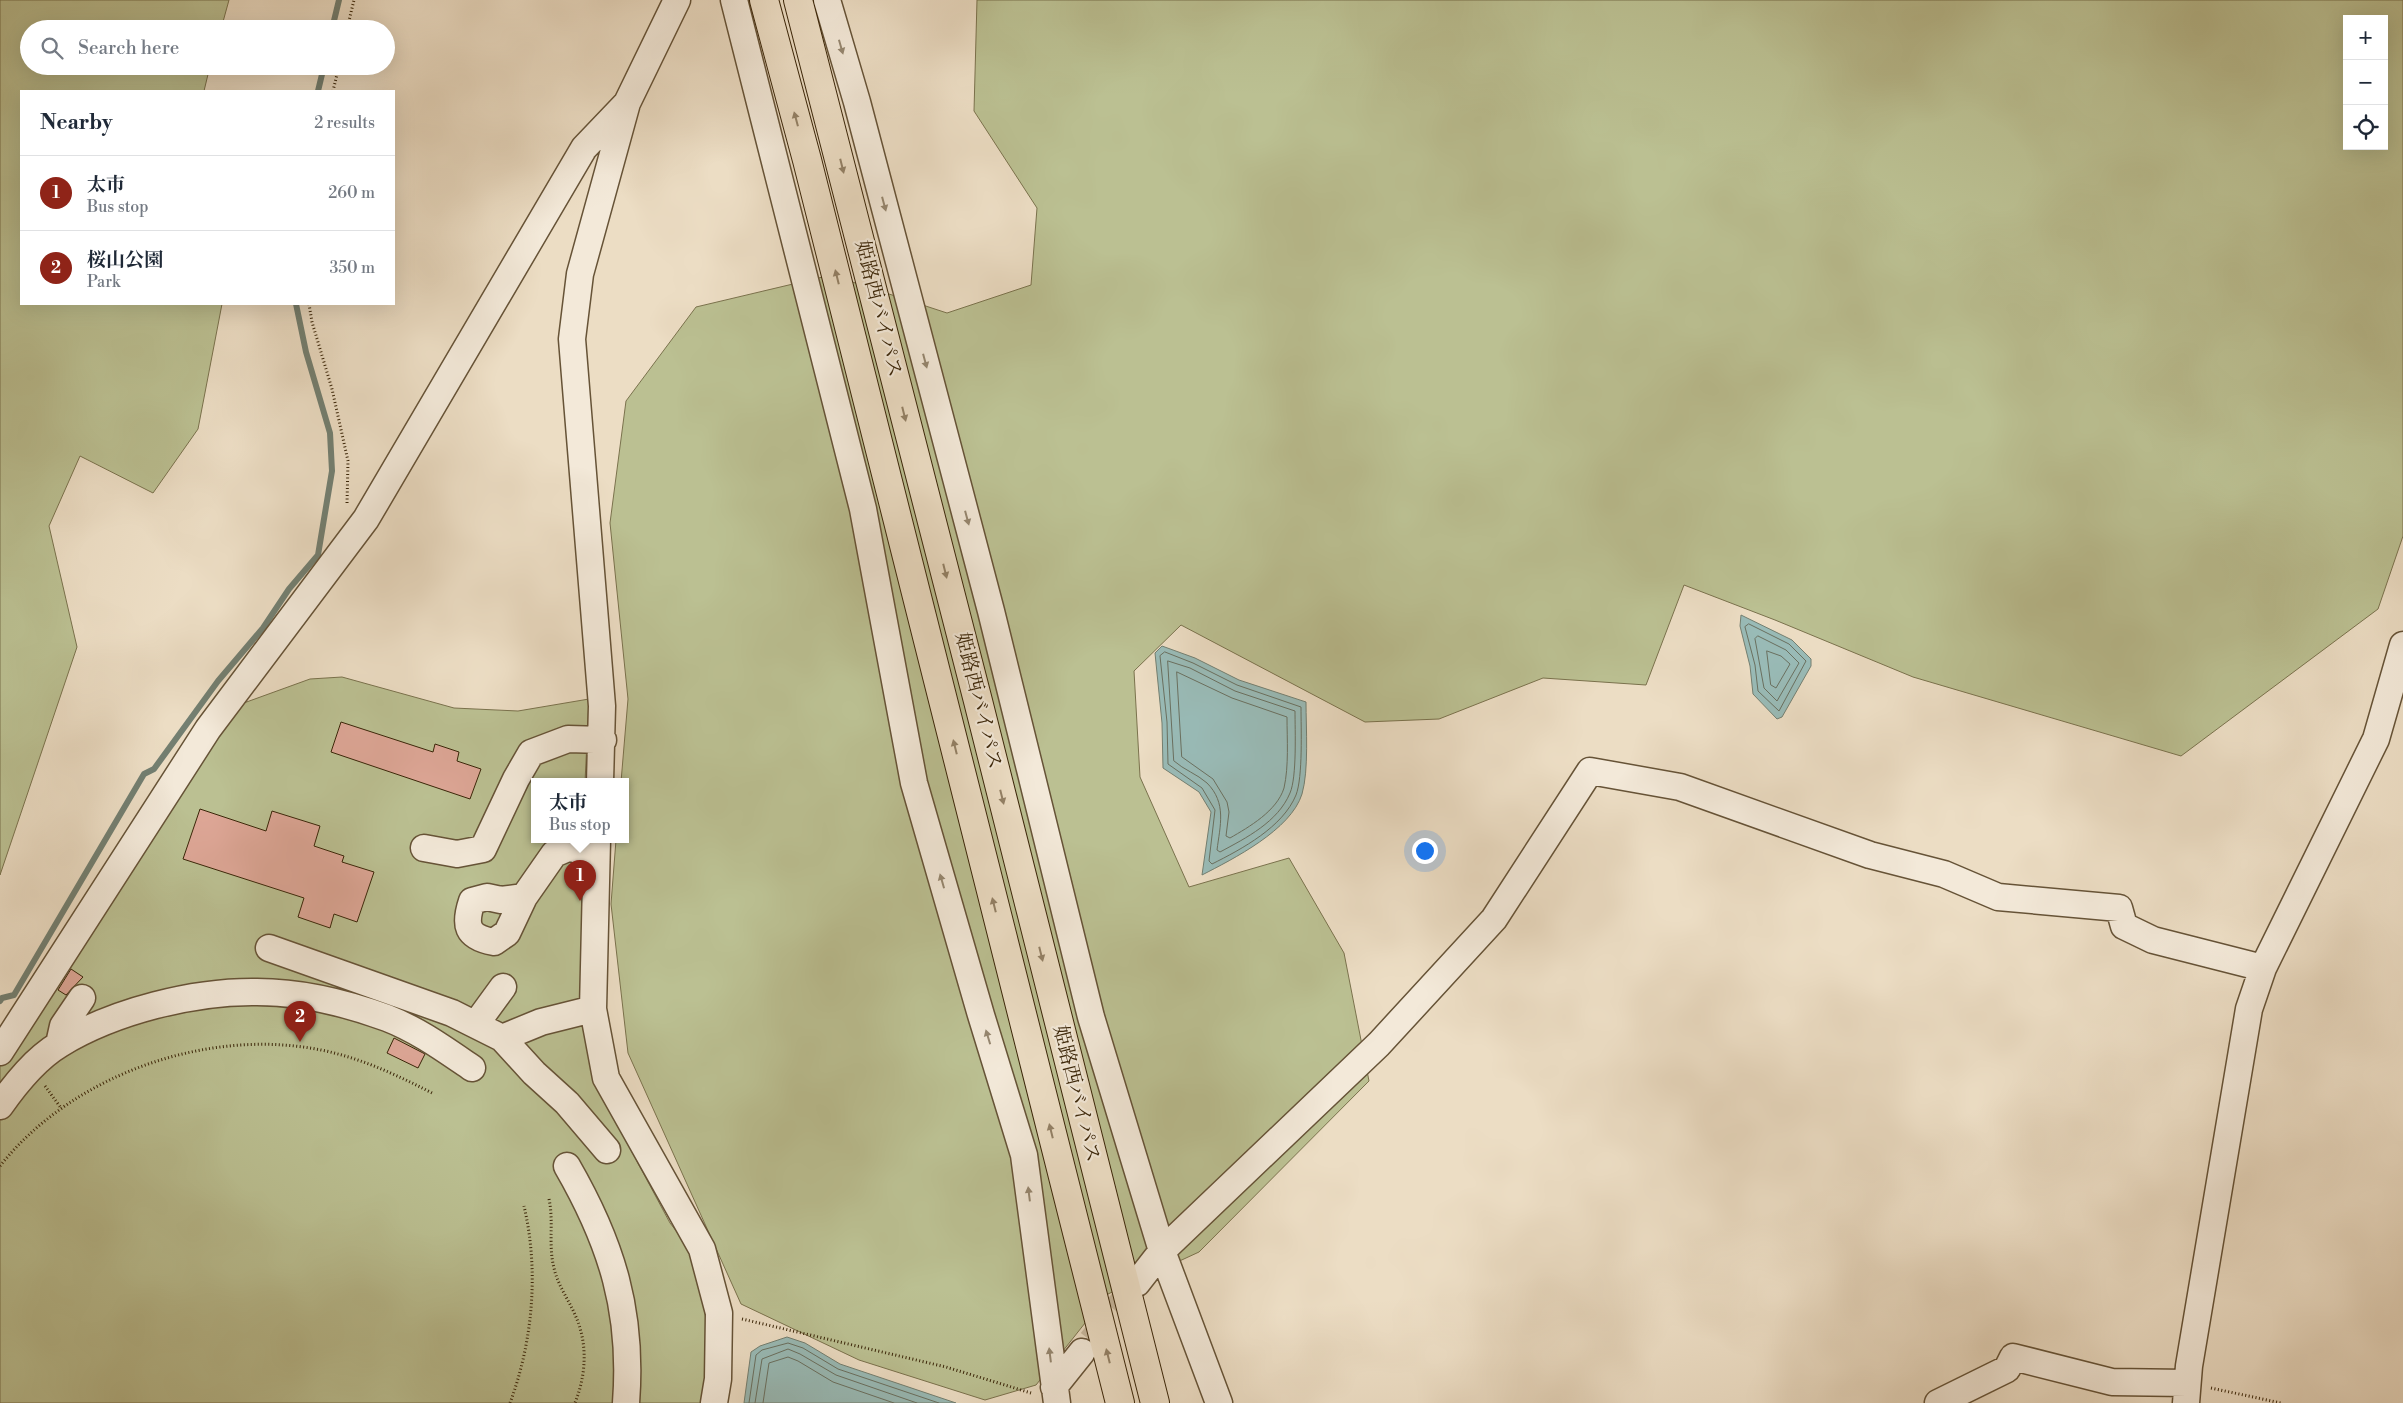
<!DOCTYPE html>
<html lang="en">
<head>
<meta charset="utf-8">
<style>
	body { margin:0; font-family:"Libre Bodoni","Noto Serif JP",serif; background:#f6f6f7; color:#1f2937 }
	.controls { position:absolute; right:15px; top:15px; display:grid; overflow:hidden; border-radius:0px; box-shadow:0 5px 20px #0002 }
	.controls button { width:45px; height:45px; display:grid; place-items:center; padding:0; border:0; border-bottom:1px solid #e0e1e3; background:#fff; color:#1f2937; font:25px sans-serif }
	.you { position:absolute; left:1424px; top:850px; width:18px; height:18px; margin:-12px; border:4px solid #fff; border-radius:50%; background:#1a73e8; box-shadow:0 0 0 8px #1a73e833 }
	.badge { display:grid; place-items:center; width:32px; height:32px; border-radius:50%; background:#8f2418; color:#fff; font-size:16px; font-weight:700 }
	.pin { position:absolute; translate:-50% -41px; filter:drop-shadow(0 1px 2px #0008) }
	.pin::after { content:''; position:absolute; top:26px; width:18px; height:15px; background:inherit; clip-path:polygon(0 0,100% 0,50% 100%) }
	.popup { position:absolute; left:531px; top:778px; width:98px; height:65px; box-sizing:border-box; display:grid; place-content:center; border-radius:0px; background:#fff; filter:drop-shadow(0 1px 4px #0005); font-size:16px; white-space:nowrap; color:#747a83 }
	.popup b { font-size:19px; color:#1f2937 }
	.popup::after { content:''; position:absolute; left:50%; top:100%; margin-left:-10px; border:10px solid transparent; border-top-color:#fff }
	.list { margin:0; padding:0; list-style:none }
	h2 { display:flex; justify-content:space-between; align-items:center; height:65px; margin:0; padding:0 20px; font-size:21px }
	h2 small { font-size:16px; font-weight:400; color:#747a83 }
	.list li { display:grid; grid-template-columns:32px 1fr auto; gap:15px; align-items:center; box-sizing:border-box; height:75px; padding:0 20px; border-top:1px solid #e0e1e3 }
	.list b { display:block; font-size:19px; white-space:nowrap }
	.list p { margin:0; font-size:16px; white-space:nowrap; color:#747a83 }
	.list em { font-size:16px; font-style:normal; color:#747a83 }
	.icon { flex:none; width:28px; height:28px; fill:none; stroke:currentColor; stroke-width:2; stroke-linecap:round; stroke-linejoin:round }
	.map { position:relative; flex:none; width:2403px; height:1403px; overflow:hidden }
	.search { position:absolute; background:#fff; box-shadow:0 5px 20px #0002; left:20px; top:20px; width:375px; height:55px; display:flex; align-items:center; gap:12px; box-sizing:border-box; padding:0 18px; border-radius:28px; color:#747a83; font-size:19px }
	.panel { position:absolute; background:#fff; box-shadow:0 5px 20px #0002; left:20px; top:90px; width:375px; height:215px; border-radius:0px }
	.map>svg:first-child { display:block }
</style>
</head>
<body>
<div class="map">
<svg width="2403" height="1403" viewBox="0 0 2403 1403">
	<rect width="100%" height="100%" fill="#ecddc4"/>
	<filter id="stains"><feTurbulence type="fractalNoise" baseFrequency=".004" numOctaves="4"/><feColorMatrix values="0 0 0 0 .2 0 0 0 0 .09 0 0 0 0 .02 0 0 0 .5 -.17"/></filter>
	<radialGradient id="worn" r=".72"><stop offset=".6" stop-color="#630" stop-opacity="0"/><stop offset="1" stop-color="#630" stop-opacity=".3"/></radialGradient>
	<path fill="#bbc092" stroke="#7a724d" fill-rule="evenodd" d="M0,0H229L221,29H29V66H210L204,91H21V304H222L198,429L153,493L80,456L49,526L77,647L0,875Z
		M977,0H2403V536L2378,609L2181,756L1913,677L1775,620L1684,585L1646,685L1543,678L1439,719L1365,722L1181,625L1134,671L1140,777L1189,887L1289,858L1344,953L1369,1081L1199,1252L1108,1294L1036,1385L985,1400L859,1360L741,1304L628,1053L611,904L616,840H625V782H621L628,699L610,523L626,401L696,307L831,275L947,313L1031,285L1037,208L974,111ZM2347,19H2384V146H2347Z
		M342,677L454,708L518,711L589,699L585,782H535V840H584L581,1020L595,1083L670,1223L695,1255L710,1343L702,1403H0V1063L230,708L310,679Z"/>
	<path fill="#99bbb7" stroke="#737f71" d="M1741,615L1792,640L1811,659V666L1782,717L1777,719L1753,694L1750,666L1740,626Z
		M1162,646L1195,658L1239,680L1306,702C1306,728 1309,770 1302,794C1291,830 1233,859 1202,875L1211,812L1199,792L1163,768L1162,723L1155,653Z
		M787,1337L805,1343L840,1364L956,1403H744L751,1352L760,1346Z"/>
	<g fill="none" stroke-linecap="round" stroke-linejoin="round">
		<path stroke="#6a7060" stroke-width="1" d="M1749,624L1789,644L1806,661L1779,711L1758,691L1755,665L1745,627Z
			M1758,636L1786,650L1799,663L1777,701L1764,688L1755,639Z
			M1767,651L1781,656L1790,664L1776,688L1771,685Z
			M1165,652L1193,663L1237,685L1301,707C1301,728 1303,777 1296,795C1283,827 1242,849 1212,864L1209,861L1215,810L1202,788L1168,764L1167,722L1160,656Z
			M1168,661L1190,668L1235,691L1295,711C1295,730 1297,777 1290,793C1278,822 1246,838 1220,852L1217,850C1220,826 1227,803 1207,783C1197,774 1184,770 1174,761Z
			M1177,672L1232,698L1287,717C1287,739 1289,766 1284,788C1277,811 1249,827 1230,838L1226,836L1229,812L1227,802L1213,779L1182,757Z
			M749,1403L756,1355L762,1350L788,1343L803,1348L838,1369L939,1403
			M755,1403L762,1359L788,1349L800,1354L836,1375L917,1403
			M763,1403L769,1363L788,1357L798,1361L833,1382L894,1403"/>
		<path stroke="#737f71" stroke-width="6" d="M332,29L339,0
			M318,91L324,66
			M0,1001L2,998L14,995L144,774L154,769L218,681L263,628L289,589L318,555L332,471L330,433L306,352L296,304"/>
	</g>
	<path fill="#dda696" stroke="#3a2508" d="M341,722L433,752L435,744L459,752L457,761L481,769L470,799L331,752Z
		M200,809L266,831L272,811L320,826L314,846L344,856L342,862L374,872L357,922L334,914L330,928L298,917L304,898L183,859Z
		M71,969L83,977L66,995L58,990Z
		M394,1038L425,1054L418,1068L387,1053Z"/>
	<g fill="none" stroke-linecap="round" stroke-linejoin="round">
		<path stroke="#c8b89e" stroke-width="26" stroke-dasharray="26 13" stroke-linecap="butt" d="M1091,1341L1137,1283"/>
		<defs>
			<path id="minor" d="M734,0L863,509L914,783L981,1015L1024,1155L1057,1403
				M827,0L857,102L991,611L1091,1017L1162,1251L1219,1403
				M600,782L602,706L572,339L580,274L627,103L677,0
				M597,840L593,1009L606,1078L702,1249L719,1313L718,1379L714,1403
				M424,848L457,854L483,849L516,779L531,753L568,739L603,740
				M524,897L507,933L494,942C466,937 464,925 472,901L487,897L501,900L524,897L554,854L570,847L596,857
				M269,948L452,1013L502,1038L534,1073L567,1103L607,1150
				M476,1024L503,987
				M502,1038L541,1022L593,1009
				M59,1044L63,1026L82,998
				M0,1052L208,729L366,519L584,148L627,103
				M0,1106C16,1083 35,1059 60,1044C114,1011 194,991 257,992C300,992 346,1003 387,1018C418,1030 444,1049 472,1068
				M567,1166C612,1244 633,1312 626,1403
				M1137,1283L1162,1251L1379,1044L1494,919L1590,771L1680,787L1870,855L1944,874L1998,897L2119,908L2124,926L2153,940L2263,968
				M1054,1387L1082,1352
				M1938,1403L2007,1369L2013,1357L2112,1382L2187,1383
				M2186,1403L2189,1366L2249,1009L2263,968L2376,739L2403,645"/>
			<path id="highway" d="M764,0L807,160L1120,1403
				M798,0L978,701L1155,1403"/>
		</defs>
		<use href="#minor" stroke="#665337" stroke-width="29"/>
		<use href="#highway" stroke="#3a2508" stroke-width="30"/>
		<path stroke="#3a2508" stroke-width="3" stroke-dasharray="1 2.5" stroke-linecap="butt" d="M347,29L354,0
			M333,91L339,66
			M309,304L312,322L332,389L348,461L347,504
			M45,1086L61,1108
			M0,1166C72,1075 207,1027 321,1050C361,1058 397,1075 434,1094
			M549,1199C554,1222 548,1245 554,1268C558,1286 569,1300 576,1317C588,1345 586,1375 575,1403
			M742,1319L946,1367L1031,1393
			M2211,1388L2281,1403
			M510,1403C533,1341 539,1270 524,1206"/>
		<use href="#minor" stroke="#f3e9d9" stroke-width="26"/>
		<use href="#highway" stroke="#ecddc4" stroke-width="28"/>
	</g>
	<defs><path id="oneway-solid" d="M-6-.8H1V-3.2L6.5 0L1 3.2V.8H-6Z" transform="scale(1.25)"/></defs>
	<g fill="#968770">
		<use href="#oneway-solid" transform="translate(841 47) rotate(74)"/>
		<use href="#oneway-solid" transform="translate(884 204) rotate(75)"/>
		<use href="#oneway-solid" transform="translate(925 361) rotate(75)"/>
		<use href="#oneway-solid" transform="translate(967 518) rotate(75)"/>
		<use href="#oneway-solid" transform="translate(942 881) rotate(-106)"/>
		<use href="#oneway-solid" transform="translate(988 1037) rotate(-107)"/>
		<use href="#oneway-solid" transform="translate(1029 1194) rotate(-97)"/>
		<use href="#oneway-solid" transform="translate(1050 1355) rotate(-97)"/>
	</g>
	<g fill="#938166">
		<use href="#oneway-solid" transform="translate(796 119) rotate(-105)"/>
		<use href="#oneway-solid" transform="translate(842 166) rotate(76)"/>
		<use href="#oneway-solid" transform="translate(837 277) rotate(-104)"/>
		<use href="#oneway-solid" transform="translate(904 414) rotate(76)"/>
		<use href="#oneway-solid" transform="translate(945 571) rotate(76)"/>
		<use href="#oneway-solid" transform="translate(955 747) rotate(-104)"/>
		<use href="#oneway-solid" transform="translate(1002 797) rotate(76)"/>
		<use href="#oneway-solid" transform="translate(994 905) rotate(-104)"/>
		<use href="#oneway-solid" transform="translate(1041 954) rotate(76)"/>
		<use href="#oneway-solid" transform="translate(1051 1131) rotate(-104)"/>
		<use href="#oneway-solid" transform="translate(1108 1356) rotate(-104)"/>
	</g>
	<g text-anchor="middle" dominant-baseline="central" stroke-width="4.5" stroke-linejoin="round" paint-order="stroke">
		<g font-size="20" fill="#3a2508" stroke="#f3e9d9">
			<text transform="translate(878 309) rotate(76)">姫路西バイパス</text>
			<text transform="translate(978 701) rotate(76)">姫路西バイパス</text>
			<text transform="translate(1076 1094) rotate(76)">姫路西バイパス</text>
		</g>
	</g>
	<rect width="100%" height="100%" filter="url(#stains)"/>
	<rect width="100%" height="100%" fill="url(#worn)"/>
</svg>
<div class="controls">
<button>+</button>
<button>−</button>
<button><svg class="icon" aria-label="locate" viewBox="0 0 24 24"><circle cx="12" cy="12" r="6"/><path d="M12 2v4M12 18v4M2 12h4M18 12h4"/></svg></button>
</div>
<div class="you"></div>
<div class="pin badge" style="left:580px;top:901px">1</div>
<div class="popup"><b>太市</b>Bus stop</div>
<div class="pin badge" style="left:300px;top:1042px">2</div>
<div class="search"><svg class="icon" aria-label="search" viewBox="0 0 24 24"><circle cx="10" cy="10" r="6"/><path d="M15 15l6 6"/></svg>Search here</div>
<section class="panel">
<h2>Nearby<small>2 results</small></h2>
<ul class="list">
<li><span class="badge">1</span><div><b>太市</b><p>Bus stop</p></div><em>260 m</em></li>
<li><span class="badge">2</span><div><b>桜山公園</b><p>Park</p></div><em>350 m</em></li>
</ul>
</section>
</div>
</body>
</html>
